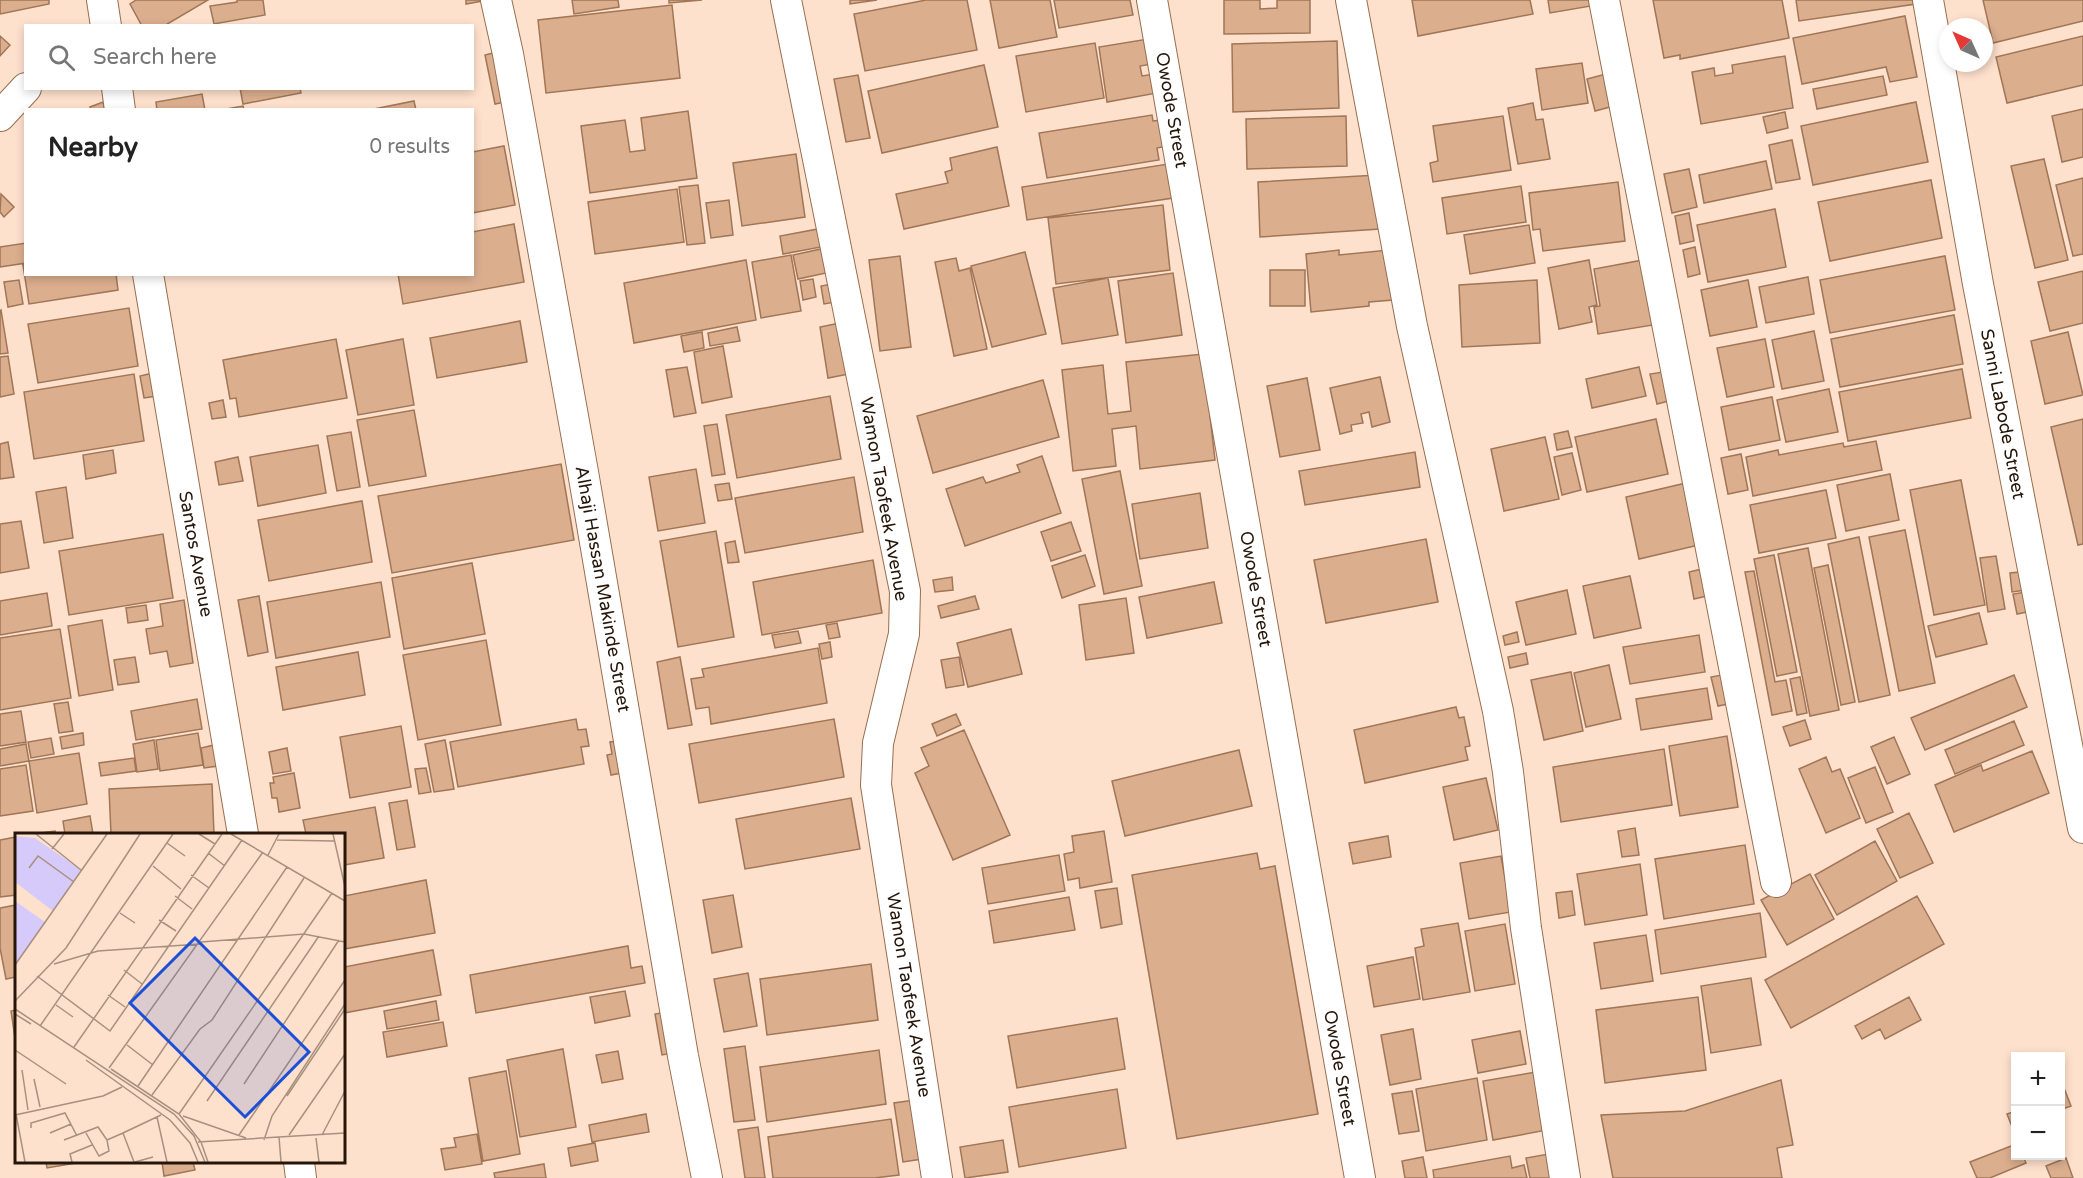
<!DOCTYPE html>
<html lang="en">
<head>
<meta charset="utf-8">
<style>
	body { margin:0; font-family:"Varela Round",sans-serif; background:#f6f6f6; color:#222 }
	.controls { position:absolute; right:18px; bottom:18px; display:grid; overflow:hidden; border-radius:0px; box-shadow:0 3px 9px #0003 }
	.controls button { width:54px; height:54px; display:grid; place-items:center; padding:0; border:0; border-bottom:2px solid #e0e0e0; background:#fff; color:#222; font:30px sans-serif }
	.compass { position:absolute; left:1939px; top:18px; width:54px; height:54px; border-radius:50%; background:#fff; box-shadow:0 3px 9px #0003; rotate:315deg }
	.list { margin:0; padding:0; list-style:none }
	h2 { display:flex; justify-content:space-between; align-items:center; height:78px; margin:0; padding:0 24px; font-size:26px }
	h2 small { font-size:20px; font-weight:400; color:#767676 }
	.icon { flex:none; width:33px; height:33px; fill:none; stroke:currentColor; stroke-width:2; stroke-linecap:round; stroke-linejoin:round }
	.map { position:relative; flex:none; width:2083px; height:1178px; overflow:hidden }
	.search { position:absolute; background:#fff; box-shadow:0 3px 9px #0003; left:24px; top:24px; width:450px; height:66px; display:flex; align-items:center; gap:15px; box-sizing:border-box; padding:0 21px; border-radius:0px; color:#767676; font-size:22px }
	.panel { position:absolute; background:#fff; box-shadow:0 3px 9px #0003; left:24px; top:108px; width:450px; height:168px; border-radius:0px }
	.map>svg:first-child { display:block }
</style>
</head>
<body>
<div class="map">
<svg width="2083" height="1178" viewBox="0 0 2083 1178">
	<rect width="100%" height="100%" fill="#fee1cd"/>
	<path fill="#dbae8e" stroke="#a07657" stroke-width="1.5" d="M0,0H49V4L0,14Z
		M136,0H208L164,26H142L130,4Z
		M237,0H263L265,15L214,24L210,6L237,2Z
		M466,0H488L466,4Z
		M572,0H618L619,7L574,14Z
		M669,0H702L669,3Z
		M850,0H877L850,4Z
		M926,0H967L977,50L865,71L854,14Z
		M990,0H1050L1057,37L999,48Z
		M1054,0H1130L1133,15L1059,28Z
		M1224,0H1260V9L1277,8V0H1310V33L1224,34Z
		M1412,0H1530L1533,14L1418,36Z
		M1548,0H1590L1591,6L1550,13Z
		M1653,0H1782L1789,38L1680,59V55L1664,58Z
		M1796,0H1916V4L1799,21Z
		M1983,0H2083V21L1993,43Z
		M672,5L680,78L546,93L538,20Z
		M1905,16L1917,77L1890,82L1886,67L1802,84L1793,38Z
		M0,36L10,45L0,56Z
		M2083,36V85L2007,103L1996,57Z
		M1148,39L1152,64L1140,66L1142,76L1154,74L1157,93L1107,102L1099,47Z
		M1337,41L1339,108L1233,112L1232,44Z
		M1095,43L1104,98L1026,112L1016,56Z
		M505,50L515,100L495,104L485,55Z
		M1785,56L1793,108L1701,124L1692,72L1714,68L1715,76L1733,73L1732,65Z
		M1582,63L1588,103L1542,110L1536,69Z
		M984,65L998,127L882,153L868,91Z
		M1610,73L1618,105L1595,111L1587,79Z
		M858,75L870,138L846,142L834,79Z
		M1883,76L1887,95L1817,109L1813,89Z
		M240,88H300L301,93L243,104Z
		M202,94L205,110H157L156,102Z
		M414,101L416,110H369Z
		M103,102L105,110H91L90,107Z
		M1916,102L1928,162L1813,185L1801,126Z
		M1533,103L1536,120L1543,119L1550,159L1518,164L1508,108Z
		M243,106L244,110H227L226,109Z
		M2083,109V157L2062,162L2052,116Z
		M688,111L697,178L590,193L581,126L625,120L630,152L645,150L641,118Z
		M1785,112L1788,128L1767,133L1763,117Z
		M1152,115L1153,121L1163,120L1167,146L1157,148L1159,160L1047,178L1039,133Z
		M1346,116L1347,166L1247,169L1246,119Z
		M1503,116L1511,170L1433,182L1430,163L1438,161L1433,126Z
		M1792,140L1800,179L1776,183L1769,145Z
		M504,146L515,205L472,213V152Z
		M997,147L1009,206L904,229L896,194L948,183L945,172L952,170L950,158Z
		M796,154L805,217L742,226L733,163Z
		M2044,159L2068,260L2035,268L2011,166Z
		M1766,161L1772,189L1704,203L1699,175Z
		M1168,164L1173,198L1027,220L1022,187Z
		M1689,169L1697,207L1672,213L1664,174Z
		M1377,175L1380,229L1260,237L1258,182Z
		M2083,178V254L2073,256L2056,185Z
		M1931,180L1942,238L1830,261L1818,202Z
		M1618,182L1625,241L1543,251L1540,229L1533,230L1529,193Z
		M698,185L705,243L687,245L679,187Z
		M1521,186L1526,222L1447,234L1442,198Z
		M677,189L684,242L595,254L588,202Z
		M1,194L14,207L4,217L0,212Z
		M729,200L733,235L711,238L706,203Z
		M1163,205L1170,270L1056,284L1048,218Z
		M1775,209L1786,267L1708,282L1697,225Z
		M1689,213L1694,241L1680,244L1675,216Z
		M514,224L524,282L403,304L398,274H472V232Z
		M1529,225L1535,263L1470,274L1464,235Z
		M818,229L821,247L783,254L780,236Z
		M26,243V263L0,267V247Z
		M1695,247L1700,274L1688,277L1683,250Z
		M821,249L826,273L798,279L793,255Z
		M1339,250V255L1389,250L1393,300L1369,302V306L1311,312L1306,254Z
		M1025,252L1046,334L992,347L971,266Z
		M791,255L801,311L761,318L752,262Z
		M900,256L911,347L880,351L869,260Z
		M1945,256L1955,310L1830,333L1820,280Z
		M956,258L959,271L970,268L987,349L954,356L935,262Z
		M746,260L756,320L634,343L624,283Z
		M1589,260L1597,305L1589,307L1592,322L1559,329L1548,268Z
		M1643,260L1653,325L1598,334L1594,307L1600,306L1594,269Z
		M23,265H26V274H116L118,290L29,304Z
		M1270,270H1305V306H1270Z
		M2083,271V323L2050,331L2038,282Z
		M1173,273L1182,335L1126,343L1118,281Z
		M1808,277L1814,314L1766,323L1759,287Z
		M1108,278L1118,335L1062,344L1053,288Z
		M813,279L816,297L803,300L800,281Z
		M19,280L23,304L8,307L4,282Z
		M1537,280L1540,343L1462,347L1459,285Z
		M1748,280L1757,327L1710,336L1701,290Z
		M832,284L836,302L824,304L821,286Z
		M129,308L138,366L38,383L28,324Z
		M1,310L8,353L0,354V311Z
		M1954,315L1963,364L1840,387L1831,339Z
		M520,321L527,362L437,378L430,338Z
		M840,323L849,374L828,378L820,327Z
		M737,327L740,341L710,346L708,333Z
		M1814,331L1824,381L1782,389L1772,340Z
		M702,332L704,348L684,352L681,336Z
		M2068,332L2083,395L2045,404L2031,341Z
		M336,339L347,398L239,417L236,398L230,399L223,360Z
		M403,339L414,405L358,415L346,350Z
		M1765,339L1774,387L1727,397L1717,348Z
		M723,346L732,397L702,403L694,352Z
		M1203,354L1215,460L1140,469L1136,426L1112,429L1116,466L1073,471L1062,370L1103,365L1108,414L1131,411L1126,362Z
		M8,356L14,394L0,397V357Z
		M687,367L696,413L674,417L666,370Z
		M1639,367L1646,396L1592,408L1586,379Z
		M1962,369L1971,418L1848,441L1839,392Z
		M1663,372L1669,401L1657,404L1650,374Z
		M153,373L157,396L144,398L140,376Z
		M134,374L144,441L34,459L24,392Z
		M1380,377L1390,422L1372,427L1369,412L1361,414L1363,423L1351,425L1352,431L1340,434L1330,388Z
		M1307,378L1320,450L1280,457L1267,386Z
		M1043,380L1059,437L933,473L917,416Z
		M1829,389L1838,432L1786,442L1777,400Z
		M830,396L841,459L737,478L726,415Z
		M1772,397L1780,440L1729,450L1721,407Z
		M223,400L226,417L212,419L209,403Z
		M414,410L426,476L369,486L357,420Z
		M1656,419L1668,474L1587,492L1575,437Z
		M2083,419V544L2078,545L2051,427Z
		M717,424L725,474L712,476L704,426Z
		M1568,431L1572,447L1557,450L1554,434Z
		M351,432L360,487L337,491L327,436Z
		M1545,437L1559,499L1504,511L1491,449Z
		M1876,441L1882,470L1753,496L1746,457L1778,450L1779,455L1843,443L1844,447Z
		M8,442L14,477L0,479V444Z
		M318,445L326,493L258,506L250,457Z
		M113,450L116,473L86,479L83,455Z
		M1415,452L1420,487L1305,505L1299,471Z
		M1572,453L1581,490L1562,495L1554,457Z
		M1741,454L1748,490L1728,494L1721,458Z
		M1042,456L1061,513L965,546L946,489L983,477L986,483L1020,472L1017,465Z
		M238,457L243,481L219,485L215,462Z
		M561,464L574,540L392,573L378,496Z
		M696,469L705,523L658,531L649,477Z
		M1120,471L1142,586L1104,594L1082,479Z
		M1890,474L1899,520L1846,531L1837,485Z
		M854,477L863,532L745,553L735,498Z
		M1961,480L1985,605L1934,615L1910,490Z
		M729,483L732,499L718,501L715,485Z
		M1686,483L1699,545L1639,559L1626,497Z
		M66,487L73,538L44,543L36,492Z
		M1826,490L1836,538L1759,553L1750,505Z
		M1200,493L1208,548L1140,559L1132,504Z
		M362,501L372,562L269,581L258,520Z
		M21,521L29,568L0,573V524Z
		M1071,522L1081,551L1051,561L1041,532Z
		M1905,530L1935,683L1899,691L1869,537Z
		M716,531L734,637L678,647L660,541Z
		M163,534L173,598L69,615L59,551Z
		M1859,537L1890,695L1859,702L1828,544Z
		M1426,539L1438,602L1326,623L1314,560Z
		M735,541L739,562L728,563L725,543Z
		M1808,548L1839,710L1810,716L1778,554Z
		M1085,555L1095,586L1062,598L1052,566Z
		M1774,555L1797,672L1777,676L1754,559Z
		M1996,556L2005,609L1988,612L1980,558Z
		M873,560L882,613L762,635L753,582Z
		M472,563L485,634L404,649L392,578Z
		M1828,565L1855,702L1841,705L1814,568Z
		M1702,569L1707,596L1694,599L1689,572Z
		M1754,571L1775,682L1786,680L1792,711L1772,715L1745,572Z
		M2030,571L2033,589L2012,592L2010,573Z
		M1630,576L1641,628L1594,638L1583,586Z
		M952,577L953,590L935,592L933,580Z
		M381,582L390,637L276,658L267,602Z
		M1214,582L1222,623L1147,638L1139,597Z
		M1567,590L1576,634L1526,645L1516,602Z
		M2033,591L2036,610L2017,614L2013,594Z
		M47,593L52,626L0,635V601Z
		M259,596L268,652L248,656L238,600Z
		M975,596L979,609L941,618L938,606Z
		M1126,598L1134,653L1086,660L1079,605Z
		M184,600L193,663L170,667L167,651L150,654L146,629L163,626L160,604Z
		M146,605L148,620L128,623L126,608Z
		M1979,613L1987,644L1936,657L1928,626Z
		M102,620L113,690L79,696L68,626Z
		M837,623L840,637L829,639L826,625Z
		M60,629L71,698L0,710V638Z
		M1011,629L1022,674L968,687L957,643Z
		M798,631L801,643L775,648L772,635Z
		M1517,632L1519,642L1505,645L1503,636Z
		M1699,635L1705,672L1630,684L1623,647Z
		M486,640L501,725L418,740L403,655Z
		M830,642L832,657L822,659L819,644Z
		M818,648L827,703L711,724L709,707L696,709L691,679L704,677L702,669Z
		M358,652L365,695L283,710L276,667Z
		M1526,653L1528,664L1510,668L1508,657Z
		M135,657L139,682L118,685L114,660Z
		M680,657L692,725L668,729L657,662Z
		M959,657L964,685L946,688L941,660Z
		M1609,665L1621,719L1586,727L1574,673Z
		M1571,672L1583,731L1544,740L1531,680Z
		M1727,674L1733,703L1718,706L1711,677Z
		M2014,675L2027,707L1925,750L1911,718Z
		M1800,677L1807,713L1797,715L1790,679Z
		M1707,688L1712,719L1641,730L1636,699Z
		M197,699L202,729L136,740L131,711Z
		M68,702L73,731L59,733L54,704Z
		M1456,707L1459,718L1464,717L1470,746L1465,747L1468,760L1365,783L1354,730Z
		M21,711L26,742L0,746V714Z
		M956,714L961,725L937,736L932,724Z
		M576,719L578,730L586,729L589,746L581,747L584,764L458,787L450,742Z
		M834,719L844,777L699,803L689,744Z
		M1805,720L1811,739L1790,746L1783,727Z
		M2014,721L2024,745L1955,774L1945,750Z
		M401,726L411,787L350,798L340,737Z
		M964,730L1010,835L953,860L915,773L929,766L921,748Z
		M83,733L84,745L62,749L60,737Z
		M198,733L203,765L160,771L156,740Z
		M1727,736L1738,807L1680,816L1669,746Z
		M1894,737L1910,774L1887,784L1871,747Z
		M51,738L54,754L31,758L28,742Z
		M154,740L158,769L137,772L133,744Z
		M445,740L454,789L434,792L425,744Z
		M626,740L632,771L611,775L607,755L612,754L610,742Z
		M26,744L29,761L0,766V749Z
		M214,745L218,766L204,768L201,748Z
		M287,748L291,771L273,774L269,752Z
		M1664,749L1672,805L1561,822L1553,767Z
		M1239,750L1252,806L1125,836L1112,781Z
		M2032,751L2049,793L1954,832L1935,785L1981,765L1983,771Z
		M79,753L87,804L37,813L29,761Z
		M1826,757L1832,772L1840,769L1860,818L1826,833L1799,769Z
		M134,758L136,771L101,776L99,763Z
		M26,765L33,811L0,816V769Z
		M1875,767L1893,812L1866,823L1848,778Z
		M426,768L431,792L419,794L415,769Z
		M294,773L300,808L279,812L277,798H272L270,783H274L273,777Z
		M1486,778L1498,830L1454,840L1443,787Z
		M212,784L214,834H111L109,789Z
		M851,798L860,849L745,869L736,819Z
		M407,800L415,847L397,850L389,803Z
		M375,807L384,858L344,865V834H306L303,820Z
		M1909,813L1933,863L1900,878L1877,829Z
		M90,816L93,834H65L63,821Z
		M1635,828L1639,855L1622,857L1618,831Z
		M55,831L56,834H33Z
		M1104,831L1112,882L1080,888L1079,878L1068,880L1064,854L1074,852L1072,836Z
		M1388,836L1391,857L1353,864L1349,843Z
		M16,837V895L0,897V840Z
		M1875,841L1897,881L1837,915L1815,875Z
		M1745,845L1754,904L1664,919L1655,859Z
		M1257,853L1260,869L1275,866L1318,1114L1177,1139L1132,875Z
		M1059,855L1065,891L988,904L982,868Z
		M1501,856L1511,912L1469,919L1460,863Z
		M1640,864L1647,915L1585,925L1577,874Z
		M1810,874L1834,919L1787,945L1761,900Z
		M426,880L435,933L344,949V896Z
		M1117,888L1122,924L1101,928L1095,891Z
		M1572,891L1575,915L1559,918L1556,893Z
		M733,895L742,947L712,953L703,900Z
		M1917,896L1944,944L1791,1028L1765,980Z
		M1069,897L1075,930L994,943L989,911Z
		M16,905V977L6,979L0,948V908Z
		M1760,913L1766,957L1661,974L1655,930Z
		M1458,923L1470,992L1423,1000L1415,948L1424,946L1421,929Z
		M1505,924L1515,984L1475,991L1465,931Z
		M1646,935L1653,981L1601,989L1594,943Z
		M628,946L631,968L642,966L645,983L476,1013L470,975Z
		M433,950L441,995L344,1013V967Z
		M1413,957L1420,999L1374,1007L1367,966Z
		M871,964L878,1020L767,1035L760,979Z
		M748,973L757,1026L724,1032L714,979Z
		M1751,978L1761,1045L1711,1053L1701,986Z
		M625,991L630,1016L595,1023L590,997Z
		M1698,997L1706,1070L1605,1083L1596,1010Z
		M1909,997L1921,1020L1885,1039L1880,1029L1862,1039L1855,1026Z
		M436,1001L439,1020L387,1029L384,1011Z
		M16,1010V1045L11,1011Z
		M672,1011L679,1052L662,1055L655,1014Z
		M1117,1018L1125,1069L1017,1088L1008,1036Z
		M443,1022L447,1046L387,1057L383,1032Z
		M1413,1029L1421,1079L1390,1085L1381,1035Z
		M1520,1031L1526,1064L1478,1073L1472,1040Z
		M745,1046L755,1120L734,1122L724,1049Z
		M563,1049L576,1127L520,1137L507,1060Z
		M879,1050L886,1104L767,1122L760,1067Z
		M618,1051L623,1079L602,1083L596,1055Z
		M506,1071L520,1154L483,1161L469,1078Z
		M1536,1072L1547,1130L1493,1140L1483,1081Z
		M1477,1078L1487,1140L1426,1151L1416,1089Z
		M1781,1080L1793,1145L1777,1148L1782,1178H1613L1601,1115L1685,1111Z
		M2064,1088L2071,1106L2060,1110V1090Z
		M1117,1089L1126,1148L1019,1167L1009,1107Z
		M1412,1091L1419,1131L1399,1134L1392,1094Z
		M914,1100L922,1159L903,1162L894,1103Z
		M2016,1111V1137L2007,1114Z
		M646,1114L649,1132L592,1142L589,1125Z
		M891,1119L899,1175L874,1178H773L768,1137Z
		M758,1127L765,1178H745L738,1130Z
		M477,1134L482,1164L445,1170L441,1149L456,1147L454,1138Z
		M1003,1140L1008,1172L965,1178L960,1147Z
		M595,1143L598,1161L571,1166L568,1148Z
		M2016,1144V1156H2023L2026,1163L1990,1178H1977L1970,1162Z
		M1554,1153L1558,1178H1530L1526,1158Z
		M1510,1156L1512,1168L1524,1165L1527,1178H1434L1433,1170Z
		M1423,1157L1427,1178H1405L1402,1161Z
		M2066,1158L2073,1178H2051L2046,1166Z
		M46,1162H82L47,1168Z
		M162,1162H193L195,1170L164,1176Z
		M544,1164L546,1178H495L494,1173Z"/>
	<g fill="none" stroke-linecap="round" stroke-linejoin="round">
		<defs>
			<path id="minor" d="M102,0L106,26
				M496,0L508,54L583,472L683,1056L707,1178
				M786,0L905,591L904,634L878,743L876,785L937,1178
				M1152,0L1360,1178
				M1351,0L1412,326L1498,711L1508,772L1526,928L1565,1178
				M1604,0L1776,882
				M1928,0L1978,284L2083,828
				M117,88L120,110
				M0,116L26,88
				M148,274L243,834
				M299,1162L301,1178"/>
		</defs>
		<use href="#minor" stroke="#986e50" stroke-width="32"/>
		<use href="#minor" stroke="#fff" stroke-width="30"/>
	</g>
	<g text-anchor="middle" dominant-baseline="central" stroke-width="5" stroke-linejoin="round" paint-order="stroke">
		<g font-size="18" fill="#261609" stroke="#fff">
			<text transform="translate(1172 110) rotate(80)">Owode Street</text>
			<text transform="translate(2003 414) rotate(79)">Sanni Labode Street</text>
			<text transform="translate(884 499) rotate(80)">Wamon Taofeek Avenue</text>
			<text transform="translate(196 554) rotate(80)">Santos Avenue</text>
			<text transform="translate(603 589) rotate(80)">Alhaji Hassan Makinde Street</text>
			<text transform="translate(1256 589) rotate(80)">Owode Street</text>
			<text transform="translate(909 995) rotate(81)">Wamon Taofeek Avenue</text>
			<text transform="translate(1340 1068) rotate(80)">Owode Street</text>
		</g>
	</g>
	<g transform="translate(15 833)">
		<rect width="330" height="330" fill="#fee1cd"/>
		<path d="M0,3L20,5L66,37L38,78L0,49ZM0,68L30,89L0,133Z" fill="#d6cafa"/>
		<path fill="none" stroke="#a8907f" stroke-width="1.5" d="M21,1L66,37M184,1L200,11M216,1L330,68M318,1L330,54M262,7L319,8M152,10L170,23M37,16L49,1M193,20L210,33M253,22L264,1M138,33L166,56M14,35L23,23L59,49M176,42L194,55M160,63L177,76M105,80L120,90M144,87L161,98M186,109L289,101L330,109M39,131L83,118L185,111M0,132L92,1M109,137L127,151M22,143L95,198L227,7M93,162L110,174M0,168L51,115L125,1M41,172L58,184M0,176L159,281L179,303L190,329M0,181L16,191M25,193L158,1M112,212L138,232M59,214L207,1M0,217L51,251M71,227L155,287L175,310L183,329M94,235L248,19M96,236L164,281L186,309L193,329M7,237L13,277M19,246L25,274M229,251L324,107M123,253L272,34M137,262L185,196L197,187L289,45M272,263L330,176M192,268L304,103M1,281L10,329M164,281L317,60M0,282L88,263L107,254M168,283L231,305M142,284L152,329M16,295V290L50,280L62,303M35,300L56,291M71,300L84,323L94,318L92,307M224,302L330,147M274,302L330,221M307,302L330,258M264,304L266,329M301,305L304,329M49,307L83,294L92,307L108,300M249,307L257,283L330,171M183,309L330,300M57,329L55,321L77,312M119,329L108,300L146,282M120,329L138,324"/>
		<path fill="#1d4ed8" fill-opacity="0.15" stroke="#1d4ed8" stroke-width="3" d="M180,105L294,219L230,284L115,170Z"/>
		<rect width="330" height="330" fill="none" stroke="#261609" stroke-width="3"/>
	</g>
</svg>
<div class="controls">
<button>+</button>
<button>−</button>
</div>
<svg class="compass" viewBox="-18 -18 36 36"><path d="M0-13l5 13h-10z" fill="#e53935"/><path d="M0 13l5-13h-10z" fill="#767676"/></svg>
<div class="search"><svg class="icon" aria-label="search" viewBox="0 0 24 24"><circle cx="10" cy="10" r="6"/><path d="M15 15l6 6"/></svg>Search here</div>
<section class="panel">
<h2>Nearby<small>0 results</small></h2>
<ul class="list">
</ul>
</section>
</div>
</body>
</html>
